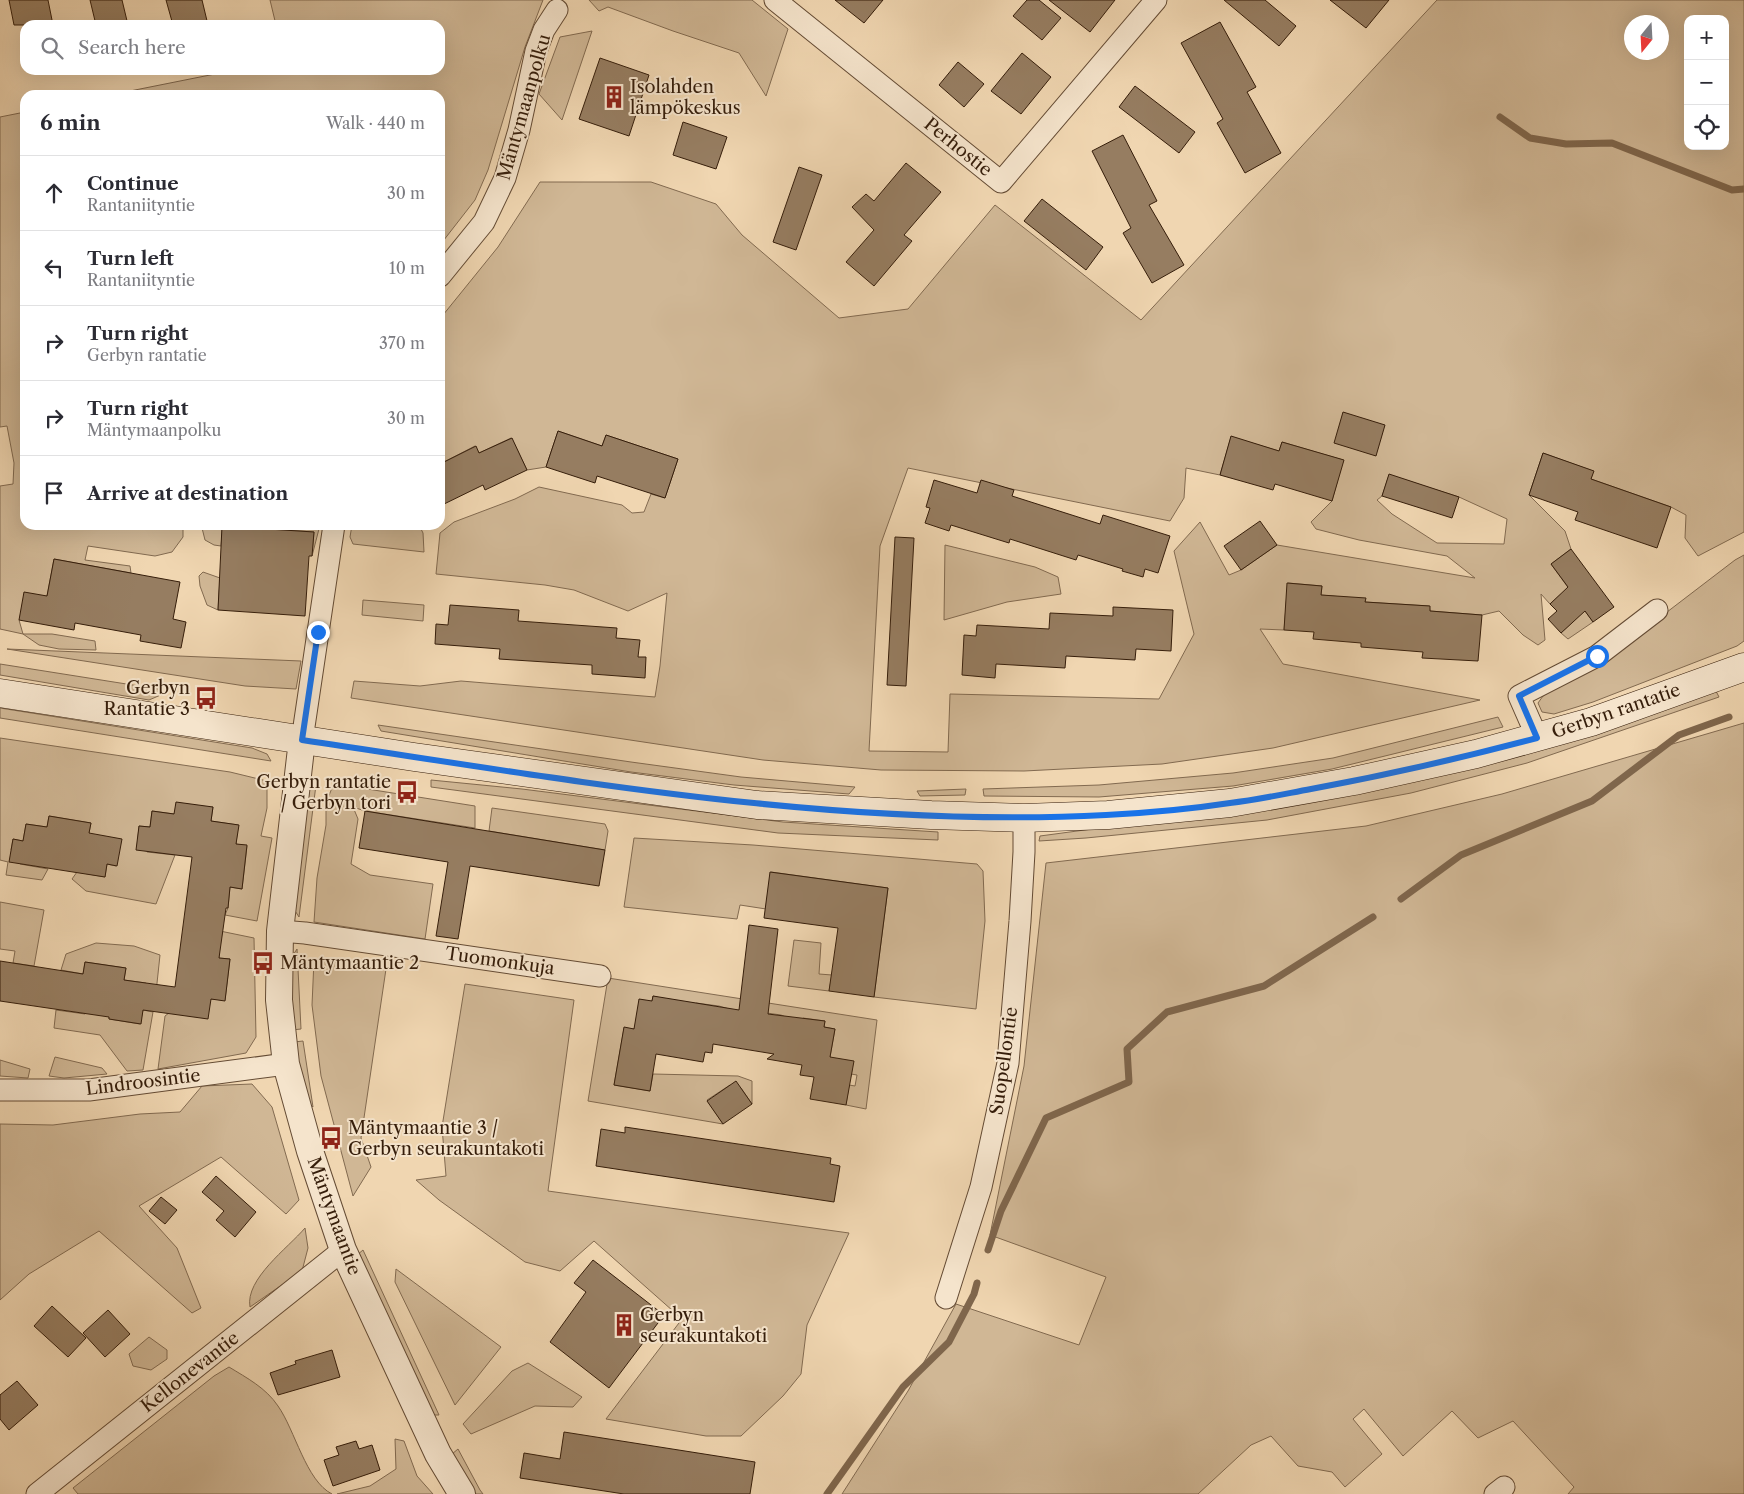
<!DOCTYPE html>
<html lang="en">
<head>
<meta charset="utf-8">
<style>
	body { margin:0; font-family:"Libre Caslon Text",serif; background:#f7f7f7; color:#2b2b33 }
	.controls { position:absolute; right:15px; top:15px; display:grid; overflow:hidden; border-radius:10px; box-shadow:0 5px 20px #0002 }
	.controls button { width:45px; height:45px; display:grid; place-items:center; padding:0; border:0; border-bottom:1px solid #e1e1e2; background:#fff; color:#2b2b33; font:25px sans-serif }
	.compass { position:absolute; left:1624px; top:15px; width:45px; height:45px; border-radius:50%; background:#fff; box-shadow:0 5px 20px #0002; rotate:198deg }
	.stop { position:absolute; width:15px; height:15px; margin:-11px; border:4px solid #1a73e8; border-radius:50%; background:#fff }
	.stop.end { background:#1a73e8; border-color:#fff; box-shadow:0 1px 5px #0008 }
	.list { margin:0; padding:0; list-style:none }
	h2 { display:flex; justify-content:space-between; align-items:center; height:65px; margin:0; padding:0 20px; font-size:21px }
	h2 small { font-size:16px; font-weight:400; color:#7c7c81 }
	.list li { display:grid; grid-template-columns:32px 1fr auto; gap:15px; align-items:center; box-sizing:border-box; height:75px; padding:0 20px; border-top:1px solid #e1e1e2 }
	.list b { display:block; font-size:19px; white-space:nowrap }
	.list p { margin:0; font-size:16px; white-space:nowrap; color:#7c7c81 }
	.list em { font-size:16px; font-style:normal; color:#7c7c81 }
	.icon { flex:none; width:28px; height:28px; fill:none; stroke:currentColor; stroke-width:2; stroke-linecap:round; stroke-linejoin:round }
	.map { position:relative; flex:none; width:1744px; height:1494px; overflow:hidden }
	.search { position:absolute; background:#fff; box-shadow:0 5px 20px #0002; left:20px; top:20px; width:425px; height:55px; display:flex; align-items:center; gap:12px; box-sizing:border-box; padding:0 18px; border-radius:15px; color:#7c7c81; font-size:19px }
	.panel { position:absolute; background:#fff; box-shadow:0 5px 20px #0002; left:20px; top:90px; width:425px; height:440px; border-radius:15px }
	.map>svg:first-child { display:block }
</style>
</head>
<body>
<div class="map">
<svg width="1744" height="1494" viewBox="0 0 1744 1494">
	<rect width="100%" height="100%" fill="#f0d6b1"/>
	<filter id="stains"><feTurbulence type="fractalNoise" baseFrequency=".004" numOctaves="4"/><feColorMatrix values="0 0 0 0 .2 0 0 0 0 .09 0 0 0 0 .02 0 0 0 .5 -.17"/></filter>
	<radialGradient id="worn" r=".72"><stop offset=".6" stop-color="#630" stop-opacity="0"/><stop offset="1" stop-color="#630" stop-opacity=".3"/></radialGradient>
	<path fill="#d0b795" stroke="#826a50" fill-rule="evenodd" d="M270,0H543L525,47L488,170L475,200L440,245V95H110L235,70H440V25H276Z
		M589,0H752L788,29L766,96L739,53L673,31L608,7L599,11Z
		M1437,0H1744V532L1698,556L1685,538L1686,515L1671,507L1591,479L1593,471L1543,453L1529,495L1565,531L1571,549L1551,564L1593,622L1568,639L1561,633L1580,615L1561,594L1550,604L1541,594L1545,640L1538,645L1523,635L1499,611L1482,615L1430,611L1429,606L1365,602V599L1321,595L1322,586L1288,583L1284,630L1260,629L1283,664L1480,700L1273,748L1162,764L1024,771L881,770L763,760L351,698L354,681L420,686L461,681L655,697L660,666L667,593L628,611L574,590L545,585L436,574L440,533L454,522L515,499L539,487L622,505L632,513L644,512L651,494L665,498L678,459L606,435L602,446L558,431L546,467L527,470L511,438L479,453L475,446L440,464V314L443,315L498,247L540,182H651L716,204L742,235L839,318L908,309L995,205L1141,320ZM1688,19H1725V146H1688ZM1632,22H1662V52H1632ZM1231,437L1279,451L1282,442L1343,460L1332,501L1311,522L1316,529L1359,540L1447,556L1475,578L1277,545L1241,570L1229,575L1200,522L1174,551L1194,634L1159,699L950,694L948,752L869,751L880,546L908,468L1170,521L1184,498L1186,468L1220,475ZM1389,475L1459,497L1507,519L1504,544L1437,543L1392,514L1377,500L1382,496Z
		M592,31L562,120L539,94L560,37Z
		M25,112V525H183V537L172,552L155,556L88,546L85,560L130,566L131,573L54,559L47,596L19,620L23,634H52L95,641L96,650L59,649L39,645L23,634L0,629V486L13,484L14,463L7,426L0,427V117Z
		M203,525H320L312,556L314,532L223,526L221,546L214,545L205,540L202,528Z
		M352,525H419L423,533L424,552L353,544L350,537Z
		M945,545L1035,567L1058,577L1061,594L1007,602L944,620Z
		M1744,555V641L1737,646L1593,702L1554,714L1542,712L1538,703L1543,696L1620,648L1735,560Z
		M203,572L220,578L218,610L207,605L200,586L199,576Z
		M363,600L424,605L423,621L362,615Z
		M7,649L301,661L296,689L245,686Z
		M0,664L158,689L163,694L149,700L0,675Z
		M1715,689L1719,697L1527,763L1411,793L1267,820L1086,838L1039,841L1040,836L1092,829Z
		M0,708L252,748L267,754L271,761L0,718Z
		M1498,717L1503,727L1332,769L1233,786L1099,797L984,796L983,789L1099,785L1233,773L1333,758Z
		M1744,723V1494H1568L1574,1487L1513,1421L1478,1438L1452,1411L1403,1456L1364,1409L1353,1419L1382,1454L1345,1487L1332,1472L1298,1466L1271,1436L1251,1445L1198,1494H842L908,1391L956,1304L1079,1345L1106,1277L990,1235L1024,1066L1046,863L1366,826L1502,794Z
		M378,725L631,762L741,777L855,787L849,794L734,785L631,772L381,731Z
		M0,738L230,772L267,781V808L261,836L272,838L257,921L225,915L228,908L230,887L242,889L247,846L236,844L238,825L211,821L213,807L174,814L152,811L150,827L139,826L138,837L148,839L147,852L175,855L156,904L86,891L72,879L77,872L105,877L107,864L116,866L89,833L91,823L49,816L47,827L26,824L23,841L13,839L11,850L21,852L20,864L48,869L42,880L6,875L8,862L0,860Z
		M431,780L522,789L783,822L938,832V840L778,833L431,787Z
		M308,784L316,785L299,917L292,906Z
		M342,785L475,806V828L365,811L353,807L358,819L351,864L370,875L433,884L425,939L314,922L317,878L326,825V803L332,788Z
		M966,789L965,795L920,796L917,791Z
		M492,808L605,824L608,831L605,850L489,831Z
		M634,838L753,845L977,864L983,871L985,921L976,1009L874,997L888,888L771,872L766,909L740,905L737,919L624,907Z
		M0,902L44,910L34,966L13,963L15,951L0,949Z
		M220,931L254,938L256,1037L246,1053L158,1069L165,1016L169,1013L211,999L225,1000L230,959L219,958Z
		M794,940L821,943L819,974L832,975L829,991L788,986Z
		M96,943L134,946L160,955L155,1002L146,983L124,980L126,968L85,962L83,974L61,970L66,954Z
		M297,949L301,1029L292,1030L289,961Z
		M314,960L386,969L361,1138L371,1167L353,1196L321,1076L312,1005Z
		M608,978L877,1020L866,1109L846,1105L849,1085L855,1086L857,1075L851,1074L830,1057L835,1029L824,1027L825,1021L803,1018L802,1024L781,1015L760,1012L759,1018L719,1006L696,1003L694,1007L653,996L652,1001L634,1029L624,1028L614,1085L650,1091L653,1074L738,1076L752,1081V1104L741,1088L735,1092L730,1085L707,1100L723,1124L588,1101Z
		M465,984L574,1000L548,1191L849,1233L807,1325L801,1374L783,1396L741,1436H706L606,1419L682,1319L594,1241L560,1271L525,1262L439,1200L416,1180L446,1176L442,1127Z
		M87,1003L110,1007L109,1019L140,1024L143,1010L153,1012L143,1070L127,1071L100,1035L54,1028L56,1010L85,1014Z
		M303,1041L313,1107L305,1099L294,1042Z
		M55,1057L102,1068L107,1074L64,1078L49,1076Z
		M0,1060L30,1069L28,1078L0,1076Z
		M252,1084L272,1107L299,1200L286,1214L221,1157L139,1206L177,1248L201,1308L192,1313L99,1231L29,1274L0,1300V1124L53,1125L140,1114L180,1112L202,1086Z
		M305,1228L308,1248L302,1271L250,1307C245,1279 288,1248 305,1228Z
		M363,1250L439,1415H431L357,1255Z
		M396,1269L501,1347L455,1405L395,1282Z
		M149,1337L167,1350V1359L151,1370L133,1366L129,1354Z
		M528,1363L582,1397L573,1407L535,1406L471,1434L463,1424L512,1371Z
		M229,1367C247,1378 266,1388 278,1406C295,1430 306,1481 332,1494H78L73,1488L214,1376Z
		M395,1439L404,1441L417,1476L433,1494H337L370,1486L396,1469Z
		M458,1449L480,1490L483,1494H476L452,1454Z"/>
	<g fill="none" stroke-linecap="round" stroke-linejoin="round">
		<path stroke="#7f664c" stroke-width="7" d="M1500,117L1530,138L1566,144L1612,143L1732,190L1744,189
			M1401,899L1461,855L1592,801L1679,735L1729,717
			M988,1250L1001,1211L1046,1118L1129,1082L1127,1049L1167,1012L1264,986L1373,917
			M827,1494L903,1387L949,1342L974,1294L977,1283"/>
	</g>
	<path fill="#967d61" stroke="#351d0a" d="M9,0H48L53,25H14Z
		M90,0H122L128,25H96Z
		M166,0H202L208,25H173Z
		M835,0H883L864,23Z
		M1027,0H1039L1061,18L1042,40L1013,16Z
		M1049,0H1115L1090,32Z
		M1224,0H1265L1296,26L1279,46Z
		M1330,0H1389L1366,28Z
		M1220,22L1256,87L1247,92L1281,153L1245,173L1217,123L1223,119L1181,43Z
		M1022,53L1051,77L1021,114L991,91Z
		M600,58L649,75L629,136L579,119Z
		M958,62L984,84L964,107L939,85Z
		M1135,86L1195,132L1179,153L1119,107Z
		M683,122L727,137L716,169L673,155Z
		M1123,135L1157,201L1149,205L1184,265L1152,283L1123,233L1131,228L1092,151Z
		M906,163L941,192L904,235L912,241L874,286L846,262L874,230L852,207L866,194L874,201Z
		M799,167L822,175L796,250L773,242Z
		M1042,199L1103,247L1086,270L1024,221Z
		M1343,412L1385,425L1376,456L1334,443Z
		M558,431L602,446L606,435L678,459L665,498L597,476L595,483L546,467Z
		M1231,436L1279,451L1282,442L1344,460L1332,501L1275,484L1273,490L1220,475Z
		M512,438L527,470L485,490L483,485L440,506V464L476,446L479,453Z
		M1543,453L1594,471L1591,479L1671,507L1657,548L1575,520L1578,512L1529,495Z
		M1389,474L1459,497L1452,518L1382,496Z
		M934,480L977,493L981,480L1014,490L1012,496L1100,524L1103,515L1170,536L1158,573L1145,569L1143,577L1122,571L1123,569L1078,555L1076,560L1010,539L1009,543L951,525L949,531L925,523L930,508L926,507Z
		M1260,521L1277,545L1241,570L1224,546Z
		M222,526L314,532L312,556H309L305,616L218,610Z
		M895,537L914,538L906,686L887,685Z
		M1571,549L1614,607L1593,622L1585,611L1561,633L1548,619L1557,611L1550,604L1568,587L1551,564Z
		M54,559L180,582L173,619L186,622L181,648L140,641L141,635L75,623L74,630L19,620L24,592L47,596Z
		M1287,583L1322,586L1321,595L1366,598L1365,602L1430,606V611L1482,615L1478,661L1422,658L1423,652L1361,647V643L1313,639L1314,632L1284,630Z
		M450,605L519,610L518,621L617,628L616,638L640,640L638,657H646L645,678L592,674V665L499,659L500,649L435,644L436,624L448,625Z
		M1113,607L1173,610L1171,651L1136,649L1135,660L1066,656L1065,668L996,664L995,678L962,675L964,635L976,636L977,625L1049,629L1050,613L1113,616Z
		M176,802L213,807L211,821L239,825L236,844L247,845L242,889L230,887L228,908H226L219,958L230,959L225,1001L211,999L208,1019L143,1010L141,1024L109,1019V1017L0,1001V961L83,974L85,962L126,968L124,980L175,987L192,857L136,850L139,826L150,827L152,811L174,814Z
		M365,811L605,850L599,886L470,866L458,939L436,936L448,862L359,848Z
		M49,816L91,823L89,833L122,839L117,866L107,864L105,877L9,862L13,839L23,841L26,824L47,827Z
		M770,872L888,888L874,997L829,991L838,928L764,918Z
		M749,925L778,929L768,1014L825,1021L824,1027L835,1029L830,1057L854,1061L846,1105L810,1099L814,1077L800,1075L802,1065L767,1059L774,1054L713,1044L712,1053L705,1052L703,1062L656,1054L650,1091L614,1085L624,1027L634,1029L639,999L652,1001L653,996L739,1010Z
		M736,1081L752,1104L723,1124L707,1101Z
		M625,1127L831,1158L830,1164L840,1166L834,1202L596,1166L601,1129L625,1133Z
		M216,1176L256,1212L235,1237L216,1220L224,1211L202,1192Z
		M161,1197L177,1210L165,1224L149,1211Z
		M593,1260L664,1315L609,1388L550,1342L586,1292L574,1283Z
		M52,1306L86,1338L68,1357L34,1326Z
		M108,1310L130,1334L105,1357L83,1333Z
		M332,1350L340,1377L278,1395L270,1373L296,1364L295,1361Z
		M17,1381L38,1405L9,1430L0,1419V1395Z
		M564,1432L755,1462L750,1494H624L520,1478L524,1453L560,1459Z
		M356,1441L359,1449L372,1445L380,1470L333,1486L324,1460L339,1455L336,1447Z"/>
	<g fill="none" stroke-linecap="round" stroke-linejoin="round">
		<defs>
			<path id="minor" d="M775,0L1001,182L1156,0
				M440,276L484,222L505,178L519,130L536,51L544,30L557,10
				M1537,737L1519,696L1597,656L1657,610
				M302,740L334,525
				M280,931L305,933L600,976
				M0,1090H89L286,1064
				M946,1298L981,1187L1008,1063L1020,921L1024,852V818
				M37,1494L343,1250
				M1495,1494L1504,1487"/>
			<path id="tertiary" d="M302,740L280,931L279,1000L286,1064L310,1151L343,1250L438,1454L462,1494"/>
			<path id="secondary" d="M0,693L414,757L757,805L931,815L1024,818L1108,815L1230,803L1354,781L1476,754L1591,722L1744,667"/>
		</defs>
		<use href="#minor" stroke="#644b34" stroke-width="23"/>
		<use href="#tertiary" stroke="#644b34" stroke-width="28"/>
		<use href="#secondary" stroke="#351d0a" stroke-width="29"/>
		<use href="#minor" stroke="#f5e4cc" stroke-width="21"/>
		<use href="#tertiary" stroke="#f5e4cc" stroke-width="26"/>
		<use href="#secondary" stroke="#f5e4cc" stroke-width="28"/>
	</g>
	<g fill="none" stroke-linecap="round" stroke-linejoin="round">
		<path stroke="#1a73e8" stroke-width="6" d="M318,632L302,740C566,779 837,829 1106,815C1146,813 1191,809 1230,803C1257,800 1284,794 1311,789C1387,775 1462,758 1537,738L1519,696L1597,656"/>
	</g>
	<defs>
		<symbol id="building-bare" viewBox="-9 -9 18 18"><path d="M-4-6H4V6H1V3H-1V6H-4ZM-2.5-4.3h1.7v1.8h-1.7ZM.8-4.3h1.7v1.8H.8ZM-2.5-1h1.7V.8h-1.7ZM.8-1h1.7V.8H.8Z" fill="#8f2418" stroke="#f5e4cc" stroke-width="2.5" paint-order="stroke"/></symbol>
		<symbol id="bus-bare" viewBox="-9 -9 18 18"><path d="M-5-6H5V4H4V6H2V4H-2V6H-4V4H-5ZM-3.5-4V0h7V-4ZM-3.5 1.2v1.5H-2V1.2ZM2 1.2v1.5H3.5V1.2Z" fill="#8f2418" stroke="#f5e4cc" stroke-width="2.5" paint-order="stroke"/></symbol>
	</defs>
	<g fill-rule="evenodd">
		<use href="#building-bare" x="598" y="81" width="32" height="32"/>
		<use href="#bus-bare" x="190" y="682" width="32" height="32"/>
		<use href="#bus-bare" x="391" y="776" width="32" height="32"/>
		<use href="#bus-bare" x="247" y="947" width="32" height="32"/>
		<use href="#bus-bare" x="315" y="1122" width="32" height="32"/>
		<use href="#building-bare" x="608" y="1309" width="32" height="32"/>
	</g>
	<g text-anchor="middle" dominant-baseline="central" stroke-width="4" stroke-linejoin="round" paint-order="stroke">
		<g font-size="18" fill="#351d0a" stroke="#f5e4cc" text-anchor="start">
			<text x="630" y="87">Isolahden<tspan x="630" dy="21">lämpökeskus</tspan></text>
			<text x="190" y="688" text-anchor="end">Gerbyn<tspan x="190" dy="21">Rantatie 3</tspan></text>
			<text x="391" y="782" text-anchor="end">Gerbyn rantatie<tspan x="391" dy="21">/ Gerbyn tori</tspan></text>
			<text x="280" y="963">Mäntymaantie 2</text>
			<text x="348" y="1128">Mäntymaantie 3 /<tspan x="348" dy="21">Gerbyn seurakuntakoti</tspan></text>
			<text x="640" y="1315">Gerbyn<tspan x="640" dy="21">seurakuntakoti</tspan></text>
		</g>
		<g font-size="18" fill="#351d0a" stroke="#f5e4cc">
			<text transform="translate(524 107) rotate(-74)">Mäntymaanpolku</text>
			<text transform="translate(958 147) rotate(39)">Perhostie</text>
			<text transform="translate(1616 711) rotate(-19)">Gerbyn rantatie</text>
			<text transform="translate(500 961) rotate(8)">Tuomonkuja</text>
			<text transform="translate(1004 1061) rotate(-82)">Suopellontie</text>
			<text transform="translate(143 1082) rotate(-7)">Lindroosintie</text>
			<text transform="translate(334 1216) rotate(70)">Mäntymaantie</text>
			<text transform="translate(190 1372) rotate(-38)">Kellonevantie</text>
		</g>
	</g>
	<rect width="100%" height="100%" filter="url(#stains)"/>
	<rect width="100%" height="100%" fill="url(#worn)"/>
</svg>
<div class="controls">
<button>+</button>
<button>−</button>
<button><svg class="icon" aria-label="locate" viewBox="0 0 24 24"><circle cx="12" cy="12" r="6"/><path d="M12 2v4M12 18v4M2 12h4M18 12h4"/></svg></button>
</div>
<svg class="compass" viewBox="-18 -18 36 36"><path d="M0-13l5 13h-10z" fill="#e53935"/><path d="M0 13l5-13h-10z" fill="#7c7c81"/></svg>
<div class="stop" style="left:1597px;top:656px"></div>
<div class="stop end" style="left:318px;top:632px"></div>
<div class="search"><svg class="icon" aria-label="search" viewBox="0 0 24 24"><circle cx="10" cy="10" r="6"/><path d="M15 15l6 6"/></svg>Search here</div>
<section class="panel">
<h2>6 min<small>Walk · 440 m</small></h2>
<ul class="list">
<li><svg class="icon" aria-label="ahead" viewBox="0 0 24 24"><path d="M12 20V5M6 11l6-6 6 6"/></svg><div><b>Continue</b><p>Rantaniityntie</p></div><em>30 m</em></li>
<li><svg class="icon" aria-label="left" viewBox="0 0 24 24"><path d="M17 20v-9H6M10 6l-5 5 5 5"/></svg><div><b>Turn left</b><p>Rantaniityntie</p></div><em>10 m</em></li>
<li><svg class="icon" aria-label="right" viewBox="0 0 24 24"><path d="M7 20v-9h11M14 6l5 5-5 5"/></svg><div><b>Turn right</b><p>Gerbyn rantatie</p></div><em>370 m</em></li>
<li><svg class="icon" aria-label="right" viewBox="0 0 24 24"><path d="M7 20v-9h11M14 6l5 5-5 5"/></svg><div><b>Turn right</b><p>Mäntymaanpolku</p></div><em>30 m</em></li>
<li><svg class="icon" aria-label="arrive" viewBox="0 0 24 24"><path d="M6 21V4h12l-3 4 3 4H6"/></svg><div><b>Arrive at destination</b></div></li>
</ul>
</section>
</div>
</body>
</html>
